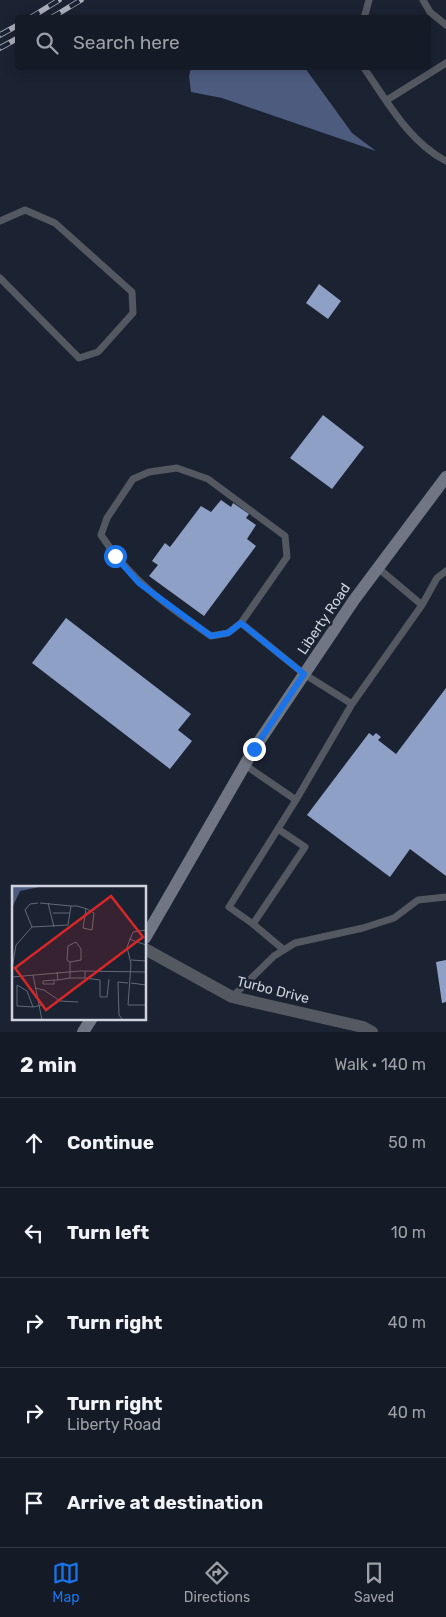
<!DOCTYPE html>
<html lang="en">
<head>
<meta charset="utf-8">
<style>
	body { margin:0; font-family:Rubik,sans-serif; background:#1d232e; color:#f1f3f6 }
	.stop { position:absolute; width:15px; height:15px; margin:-11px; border:4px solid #1a73e8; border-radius:50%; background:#fff }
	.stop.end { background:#1a73e8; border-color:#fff; box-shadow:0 1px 5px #0008 }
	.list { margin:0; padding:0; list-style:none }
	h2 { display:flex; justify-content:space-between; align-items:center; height:65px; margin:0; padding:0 20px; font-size:21px }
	h2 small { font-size:16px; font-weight:400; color:#9da1a7 }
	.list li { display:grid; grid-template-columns:32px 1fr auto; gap:15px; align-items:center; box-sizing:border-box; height:90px; padding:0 20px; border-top:1px solid #333843 }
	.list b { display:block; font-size:19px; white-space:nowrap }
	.list p { margin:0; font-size:16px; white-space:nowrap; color:#9da1a7 }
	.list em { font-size:16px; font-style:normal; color:#9da1a7 }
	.icon { flex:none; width:28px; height:28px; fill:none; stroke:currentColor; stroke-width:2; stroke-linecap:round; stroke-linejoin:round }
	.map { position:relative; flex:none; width:446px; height:1032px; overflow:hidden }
	.search { position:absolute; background:#141a26; box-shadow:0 2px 12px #0003; left:15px; right:15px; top:15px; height:55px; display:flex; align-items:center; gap:12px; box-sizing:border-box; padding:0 18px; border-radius:5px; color:#9da1a7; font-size:19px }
	.sheet { height:515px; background:#141a26 }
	nav { display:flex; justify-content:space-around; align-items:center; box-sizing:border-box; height:70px; border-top:1px solid #333843; background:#141a26; font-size:14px; color:#9da1a7 }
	nav a { display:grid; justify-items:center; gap:2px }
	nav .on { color:#1a73e8 }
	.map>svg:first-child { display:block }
</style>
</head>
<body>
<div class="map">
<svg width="446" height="1032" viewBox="0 0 446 1032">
	<rect width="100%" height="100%" fill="#1b2232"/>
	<path fill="#4d5b7e" d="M191,68H305L352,133L376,151L222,98L191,92L189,76Z"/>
	<path fill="#8fa0c6" d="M319,284L341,301L328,319L306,303Z
		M323,415L364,447L332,489L290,458Z
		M221,500L231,507L233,503L249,514L246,518L256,525L247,539L256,546L204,616L149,576L158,565L152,561L165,543L170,547L201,506L211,512Z
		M66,618L191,714L178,730L192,741L170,769L32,663Z
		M446,688V876L410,849L390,877L307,815L369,733L373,736L376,733L381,737L378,740L396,754Z
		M446,960V1002L442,1003L436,962Z"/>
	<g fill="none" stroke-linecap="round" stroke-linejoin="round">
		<path stroke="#545860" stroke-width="7" d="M423,0L430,12L446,25
			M364,18L369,0
			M364,68C387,101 409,142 446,161
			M387,100L446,63
			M0,221L25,210L55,223L132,292L133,313L98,352L79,358L0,278
			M422,605L437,578L446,571
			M241,623L228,633L211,636C167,606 130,580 101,535L107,518L133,479L149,472L177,468L208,479L285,536L287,557L241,623L304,674L352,704L296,800L245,765
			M352,704L422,605L378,568
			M278,829L305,847L253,924L229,907L296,800
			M253,924L284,950
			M232,997L274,956L295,943L363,928L394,918L418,900L446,897"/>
		<path stroke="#545860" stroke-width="12" d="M145,949L232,997L363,1027L372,1032"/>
		<path stroke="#707683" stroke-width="12" d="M145,938L254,749L354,600L446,477
			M83,1032L92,1018"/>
		<defs>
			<path id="rail" d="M30,18L59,0
				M51,18L81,0
				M0,35L18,25
				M0,48L18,38"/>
		</defs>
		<use href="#rail" stroke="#aab0bc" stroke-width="5.5"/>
		<use href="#rail" stroke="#1b2232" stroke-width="4" stroke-dasharray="11" stroke-linecap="butt"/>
	</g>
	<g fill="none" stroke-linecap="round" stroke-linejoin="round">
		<path stroke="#1a73e8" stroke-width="6" d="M115,556L139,583L211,636L228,633L241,623L304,674L254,749"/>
	</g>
	<g text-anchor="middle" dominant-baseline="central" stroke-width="5" stroke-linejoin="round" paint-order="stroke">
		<g font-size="14" fill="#ced3de" stroke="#1b2232">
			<text transform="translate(324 619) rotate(-56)">Liberty Road</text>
			<text transform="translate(273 990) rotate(14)">Turbo Drive</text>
		</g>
	</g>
	<g transform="translate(12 886)">
		<rect width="134" height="134" fill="#1b2232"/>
		<path d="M0,0H32L8,5L0,22Z" fill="#4d5b7e"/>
		<path fill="none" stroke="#636977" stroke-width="1" d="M36,17L42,41M59,20H65L75,23L82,27L80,44L71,42L74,23M41,27H58M20,41L13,24L18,18L26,17M134,44L121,46L115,61L119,78L116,119H134M117,53L134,59M119,74L134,75M0,83L4,59L20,41L56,39L59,20L28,17M45,86L46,94L58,92V76L69,74V63L64,56L56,60L55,74L58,76M21,89L30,134M0,91L68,85L134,86M58,92H73V85M73,92L88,94V111H95L97,93M42,94V98H31V95L42,94H46M119,97L134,99M23,102L32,104L48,115L66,116M21,121L5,120V99L15,105L21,121L30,119M111,134L107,129L106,96L116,97"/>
		<path fill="#d62828" fill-opacity="0.15" stroke="#d62828" stroke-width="2.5" d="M99,10L131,51L34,124L3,82Z"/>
		<rect width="134" height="134" fill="none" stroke="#ced3de" stroke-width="2.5"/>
	</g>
</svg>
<div class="stop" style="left:115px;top:556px"></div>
<div class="stop end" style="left:254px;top:749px"></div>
<div class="search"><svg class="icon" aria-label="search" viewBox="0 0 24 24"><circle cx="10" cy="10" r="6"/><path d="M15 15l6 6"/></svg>Search here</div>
</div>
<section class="sheet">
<h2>2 min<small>Walk · 140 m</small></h2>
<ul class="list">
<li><svg class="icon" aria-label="ahead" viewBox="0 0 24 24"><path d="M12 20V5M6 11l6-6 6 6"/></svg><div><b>Continue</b></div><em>50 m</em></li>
<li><svg class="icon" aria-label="left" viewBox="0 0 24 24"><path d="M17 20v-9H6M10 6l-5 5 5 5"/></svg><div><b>Turn left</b></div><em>10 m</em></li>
<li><svg class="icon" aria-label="right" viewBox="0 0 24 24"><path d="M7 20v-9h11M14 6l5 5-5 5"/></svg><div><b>Turn right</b></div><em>40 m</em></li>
<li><svg class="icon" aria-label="right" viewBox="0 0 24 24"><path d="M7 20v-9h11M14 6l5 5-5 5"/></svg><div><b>Turn right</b><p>Liberty Road</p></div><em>40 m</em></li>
<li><svg class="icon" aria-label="arrive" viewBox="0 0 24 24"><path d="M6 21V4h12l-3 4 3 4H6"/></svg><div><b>Arrive at destination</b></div></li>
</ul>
</section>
<nav>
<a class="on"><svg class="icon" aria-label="map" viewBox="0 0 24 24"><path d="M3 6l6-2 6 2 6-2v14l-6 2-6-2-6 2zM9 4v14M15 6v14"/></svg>Map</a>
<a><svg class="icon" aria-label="directions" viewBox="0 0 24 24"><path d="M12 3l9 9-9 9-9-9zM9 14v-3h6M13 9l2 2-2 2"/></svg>Directions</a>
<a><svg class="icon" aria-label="saved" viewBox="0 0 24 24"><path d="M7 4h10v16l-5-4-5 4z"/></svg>Saved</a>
</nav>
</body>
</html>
